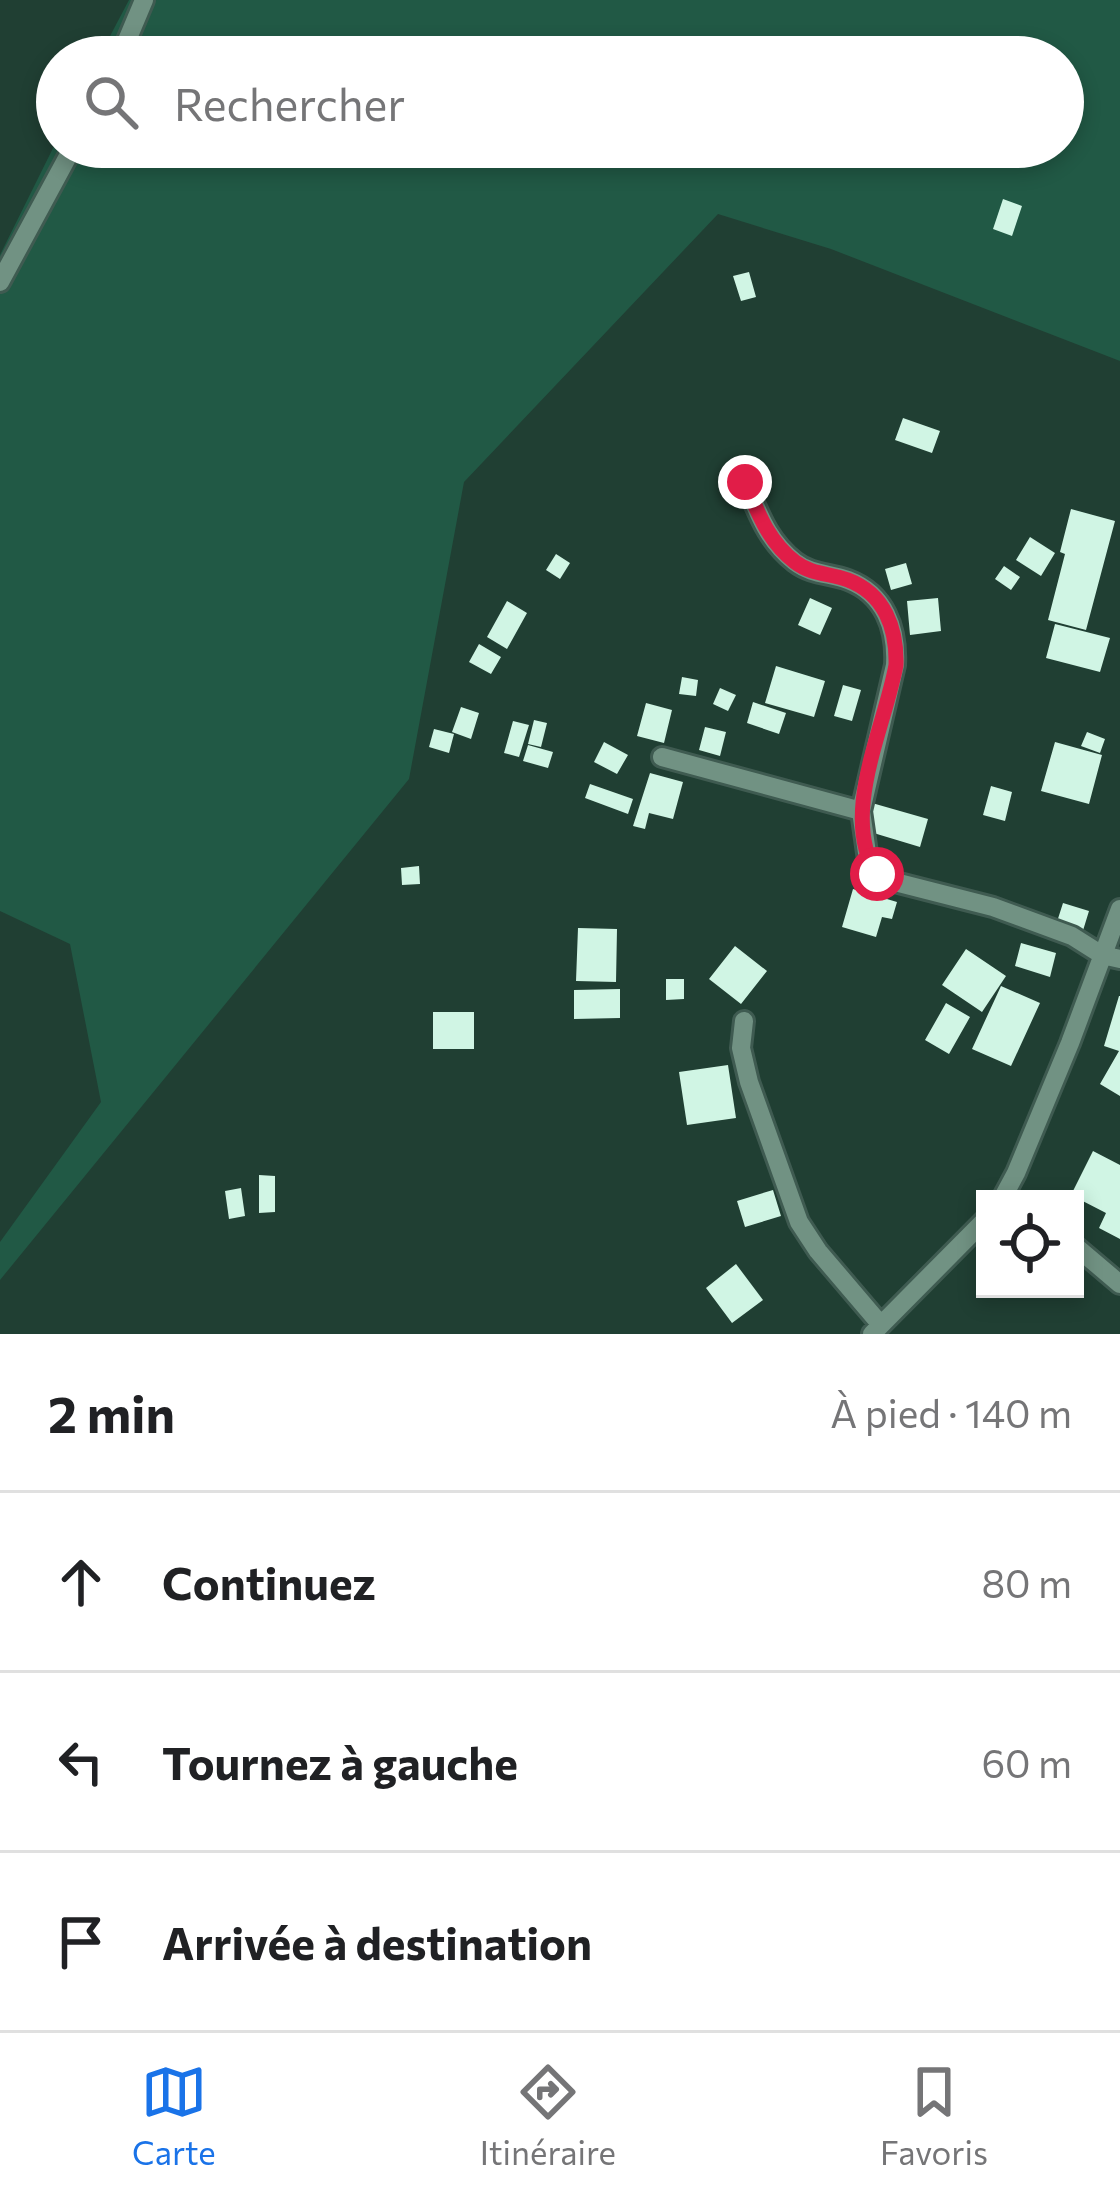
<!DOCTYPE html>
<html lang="fr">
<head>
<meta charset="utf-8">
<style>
	body { margin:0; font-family:Commissioner,sans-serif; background:#f6f6f6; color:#202124 }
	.controls { position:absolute; right:36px; bottom:36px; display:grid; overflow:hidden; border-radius:0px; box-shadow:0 6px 18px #0003 }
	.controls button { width:108px; height:108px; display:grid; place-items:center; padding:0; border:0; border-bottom:3px solid #e0e0e0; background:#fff; color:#202124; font:60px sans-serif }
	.stop { position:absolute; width:36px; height:36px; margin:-27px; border:9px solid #e11d48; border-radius:50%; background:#fff }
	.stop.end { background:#e11d48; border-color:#fff; box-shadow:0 3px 12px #0008 }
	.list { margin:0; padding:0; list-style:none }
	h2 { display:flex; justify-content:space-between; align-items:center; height:156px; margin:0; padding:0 48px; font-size:51px }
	h2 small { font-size:39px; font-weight:400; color:#757577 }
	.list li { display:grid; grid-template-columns:78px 1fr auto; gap:36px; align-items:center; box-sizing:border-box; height:180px; padding:0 48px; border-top:3px solid #e0e0e0 }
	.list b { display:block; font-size:45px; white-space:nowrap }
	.list em { font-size:39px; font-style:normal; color:#757577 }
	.icon { flex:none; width:66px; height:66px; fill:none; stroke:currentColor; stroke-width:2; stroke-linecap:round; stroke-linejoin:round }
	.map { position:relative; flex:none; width:1120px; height:1334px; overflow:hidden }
	.search { position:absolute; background:#fff; box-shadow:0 6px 18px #0003; left:36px; right:36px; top:36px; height:132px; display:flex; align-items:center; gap:30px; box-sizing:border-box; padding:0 42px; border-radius:66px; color:#757577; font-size:45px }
	.sheet { height:696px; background:#fff }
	nav { display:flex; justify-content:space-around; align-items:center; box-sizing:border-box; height:168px; border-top:3px solid #e0e0e0; background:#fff; font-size:33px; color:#757577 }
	nav a { display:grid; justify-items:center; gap:6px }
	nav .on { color:#1a73e8 }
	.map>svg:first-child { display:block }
</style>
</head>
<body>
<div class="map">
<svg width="1120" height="1334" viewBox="0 0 1120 1334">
	<rect width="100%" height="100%" fill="#203f33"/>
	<path fill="#215945" d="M129,0H1120V361L831,249L718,214L464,482L409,779L0,1280V1242L101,1102L70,944L0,911V255L57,140V147H1063V57H99Z"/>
	<path fill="#d0f5e4" d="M1003,199L1022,206L1012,236L993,229Z
		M749,272L756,297L741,301L733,276Z
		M903,418L940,431L932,453L895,440Z
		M1071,509L1115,521L1086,630L1048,620L1065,554L1060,552Z
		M1030,537L1055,553L1041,576L1016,560Z
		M556,554L570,563L560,579L546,570Z
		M906,563L912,584L891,590L885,569Z
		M1004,566L1020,577L1011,590L995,579Z
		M810,598L832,608L820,635L798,625Z
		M938,598L941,631L910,635L907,601Z
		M507,601L527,613L507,649L487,637Z
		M1055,624L1110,638L1100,672L1046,658Z
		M479,644L501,657L491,674L469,662Z
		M776,666L825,681L814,717L765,703Z
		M682,677L698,680L696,696L679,694Z
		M843,685L861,690L852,721L834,716Z
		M720,688L736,695L728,711L713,704Z
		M753,702L786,713L779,734L747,723Z
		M646,703L672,710L664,743L637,736Z
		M461,707L479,713L471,739L452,732Z
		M534,720L547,723L541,747L528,744Z
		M513,721L529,725L519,757L504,753Z
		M705,727L726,732L720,756L699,750Z
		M434,729L454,734L449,753L429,747Z
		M1087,732L1105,739L1100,753L1081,746Z
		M604,742L628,755L617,774L594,762Z
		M1055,742L1102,755L1089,804L1041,791Z
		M528,745L553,752L548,768L523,761Z
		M650,773L683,782L673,819L649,813L645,829L633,826Z
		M590,784L633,799L628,814L585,798Z
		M991,786L1012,792L1005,821L983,815Z
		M865,801L928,819L920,847L857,828Z
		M419,866L420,884L402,885L401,868Z
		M853,889L897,902L892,919L882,917L876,937L842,927Z
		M1063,903L1089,911L1081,937L1055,928Z
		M578,928L617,929L616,982L576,981Z
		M1021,943L1056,953L1050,977L1015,966Z
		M735,946L767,971L741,1004L709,979Z
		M966,949L1006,976L982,1012L942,985Z
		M666,979H684V999L666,1000Z
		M1001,986L1040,1003L1011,1066L972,1049Z
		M620,989V1018L574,1019V990Z
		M1119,996H1120V1096L1100,1084L1119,1051L1104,1046Z
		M946,1003L970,1017L949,1054L925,1040Z
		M433,1012H474V1049H433Z
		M728,1065L736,1118L687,1125L679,1072Z
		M1093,1151L1120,1165V1239L1099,1228L1106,1213L1071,1195Z
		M259,1175L275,1176V1212L259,1213Z
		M241,1188L245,1216L229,1219L225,1191Z
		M773,1190L781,1216L745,1227L737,1201Z
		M736,1264L763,1300L732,1323L706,1288Z"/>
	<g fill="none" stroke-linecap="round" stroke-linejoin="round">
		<defs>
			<path id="street" d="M120,57L144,0
				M0,282L73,147
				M745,482C759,514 767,540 795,562C812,575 829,573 848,580C885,594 897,629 895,665L861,811L868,860L877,874L895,882L993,907L1072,936L1102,955L1120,959
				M662,757L861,811
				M744,1021L741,1048L749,1082L799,1222L818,1251L881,1325
				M1002,1199L1016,1173L1070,1043L1120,909
				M1075,1246L1120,1284
				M872,1334L985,1220"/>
		</defs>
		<use href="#street" stroke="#3f5b51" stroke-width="24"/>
		<use href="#street" stroke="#719283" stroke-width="18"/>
	</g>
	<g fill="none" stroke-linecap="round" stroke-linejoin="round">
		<path stroke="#e11d48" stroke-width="15" d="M745,482C758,513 768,541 795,562C812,575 829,573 848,580C885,594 897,629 896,665C885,727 839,816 877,874"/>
	</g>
</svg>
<div class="controls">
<button><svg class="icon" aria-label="locate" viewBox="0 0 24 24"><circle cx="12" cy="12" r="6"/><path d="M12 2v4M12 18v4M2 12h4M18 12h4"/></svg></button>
</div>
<div class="stop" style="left:877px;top:874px"></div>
<div class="stop end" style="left:745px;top:482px"></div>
<div class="search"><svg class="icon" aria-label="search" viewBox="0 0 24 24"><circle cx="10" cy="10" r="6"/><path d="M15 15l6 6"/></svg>Rechercher</div>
</div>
<section class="sheet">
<h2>2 min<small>À pied · 140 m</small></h2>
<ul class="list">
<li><svg class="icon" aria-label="ahead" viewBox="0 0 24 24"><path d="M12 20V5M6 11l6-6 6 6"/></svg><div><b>Continuez</b></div><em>80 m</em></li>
<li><svg class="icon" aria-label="left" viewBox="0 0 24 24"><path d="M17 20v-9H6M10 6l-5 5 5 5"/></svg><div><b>Tournez à gauche</b></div><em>60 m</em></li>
<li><svg class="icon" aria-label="arrive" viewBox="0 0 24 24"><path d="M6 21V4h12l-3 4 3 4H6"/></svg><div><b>Arrivée à destination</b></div></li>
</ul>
</section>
<nav>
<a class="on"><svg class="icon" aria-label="map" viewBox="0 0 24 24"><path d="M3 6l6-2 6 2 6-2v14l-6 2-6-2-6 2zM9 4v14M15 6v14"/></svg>Carte</a>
<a><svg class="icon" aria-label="directions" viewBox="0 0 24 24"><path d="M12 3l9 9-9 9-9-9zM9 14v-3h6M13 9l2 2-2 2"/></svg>Itinéraire</a>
<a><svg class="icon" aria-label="saved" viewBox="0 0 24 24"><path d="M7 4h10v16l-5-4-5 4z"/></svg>Favoris</a>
</nav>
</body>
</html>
